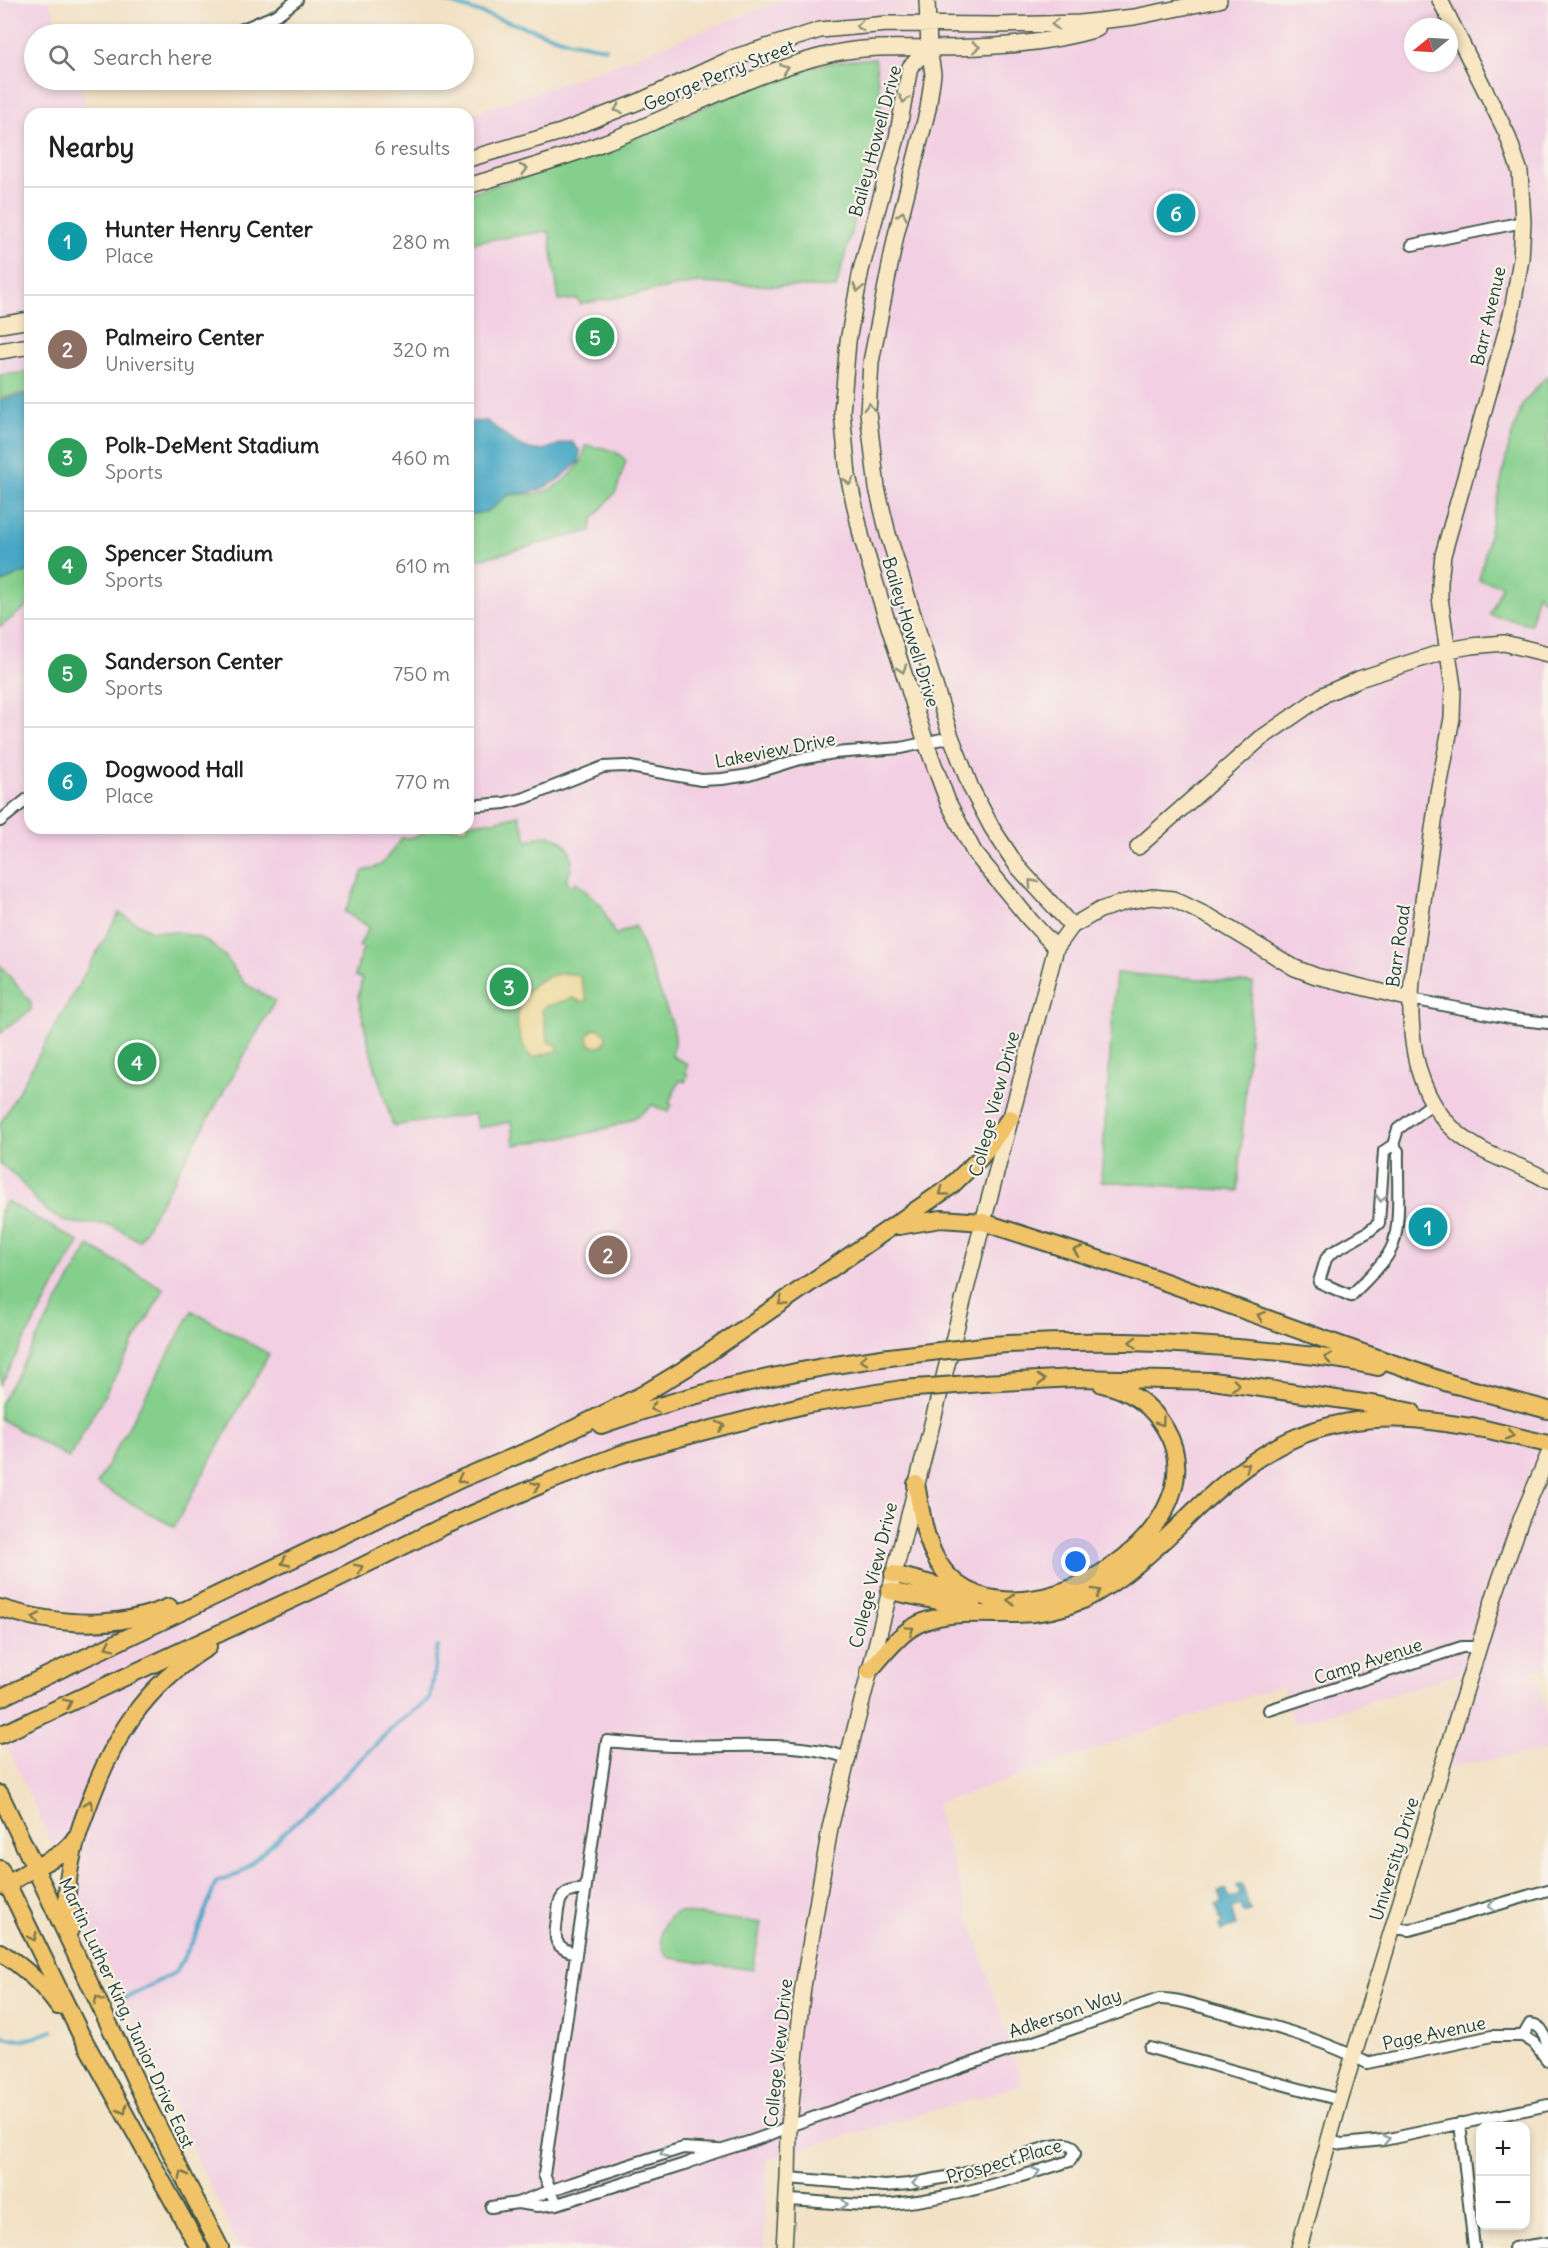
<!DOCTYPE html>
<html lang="en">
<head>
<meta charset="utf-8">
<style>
	body { margin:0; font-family:Delius,sans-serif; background:#f2f2f2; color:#202124 }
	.controls { position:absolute; right:18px; bottom:18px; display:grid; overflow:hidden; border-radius:12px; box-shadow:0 3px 9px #0003 }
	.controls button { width:54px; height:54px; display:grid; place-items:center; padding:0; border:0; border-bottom:2px solid #e0e0e0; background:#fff; color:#202124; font:30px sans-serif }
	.compass { position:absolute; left:1404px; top:18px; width:54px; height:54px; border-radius:50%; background:#fff; box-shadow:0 3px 9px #0003; rotate:252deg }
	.you { position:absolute; left:1076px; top:1562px; width:21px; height:21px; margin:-15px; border:4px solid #fff; border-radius:50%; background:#1a73e8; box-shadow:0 0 0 9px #1a73e833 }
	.badge { display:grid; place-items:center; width:39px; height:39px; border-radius:50%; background:#7c3aed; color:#fff; font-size:20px; font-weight:700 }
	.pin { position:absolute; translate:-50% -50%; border:3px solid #fff; box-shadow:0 2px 6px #0006 }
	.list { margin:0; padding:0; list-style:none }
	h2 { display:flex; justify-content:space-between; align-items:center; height:78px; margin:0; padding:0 24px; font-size:26px }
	h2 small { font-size:20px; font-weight:400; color:#757577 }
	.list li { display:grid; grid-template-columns:39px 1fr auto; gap:18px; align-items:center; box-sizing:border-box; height:108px; padding:0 24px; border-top:2px solid #e0e0e0 }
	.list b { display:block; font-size:22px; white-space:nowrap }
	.list p { margin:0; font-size:20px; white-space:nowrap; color:#757577 }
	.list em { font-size:20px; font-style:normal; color:#757577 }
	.icon { flex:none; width:33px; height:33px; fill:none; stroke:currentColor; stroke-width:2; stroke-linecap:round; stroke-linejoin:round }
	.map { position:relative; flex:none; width:1548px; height:2248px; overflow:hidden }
	.search { position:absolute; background:#fff; box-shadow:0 3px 9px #0003; left:24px; top:24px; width:450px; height:66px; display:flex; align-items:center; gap:15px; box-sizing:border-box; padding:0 21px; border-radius:33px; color:#757577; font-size:22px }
	.panel { position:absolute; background:#fff; box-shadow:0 3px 9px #0003; left:24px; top:108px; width:450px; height:726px; border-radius:18px }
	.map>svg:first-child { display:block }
</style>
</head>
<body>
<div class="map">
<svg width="1548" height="2248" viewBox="0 0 1548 2248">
	<rect width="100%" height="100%" fill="#f7f3e8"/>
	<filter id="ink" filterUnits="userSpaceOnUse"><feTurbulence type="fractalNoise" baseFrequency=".0167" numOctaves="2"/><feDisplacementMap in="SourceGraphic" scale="12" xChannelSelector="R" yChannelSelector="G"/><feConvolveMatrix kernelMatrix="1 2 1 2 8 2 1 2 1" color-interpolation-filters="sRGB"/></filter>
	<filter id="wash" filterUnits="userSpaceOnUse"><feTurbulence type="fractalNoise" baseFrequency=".008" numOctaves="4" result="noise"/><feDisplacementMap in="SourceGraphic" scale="24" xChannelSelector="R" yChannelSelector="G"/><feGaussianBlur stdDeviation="1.35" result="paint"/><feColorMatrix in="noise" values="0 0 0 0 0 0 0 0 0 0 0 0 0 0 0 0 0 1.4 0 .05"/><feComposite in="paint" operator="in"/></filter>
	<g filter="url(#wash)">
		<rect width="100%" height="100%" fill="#f2e1c5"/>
		<path fill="#f2cfe2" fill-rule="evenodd" d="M0,0H49L61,34H34V80H77L90,114H30V828H468V115L594,72L783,0H1548V1666L1534,1671L1548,1717V1750L1431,1769L1462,1673L1295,1724L1282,1685L935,1805L1022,2085L767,2159L764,2248H239L0,1731ZM1413,27H1449V63H1413Z"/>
		<path fill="#85cf8c" stroke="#528660" stroke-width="1.5" d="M875,58L881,106L879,130L836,288L697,283L580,304L578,299L559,301L549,231L468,243V193C521,178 574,163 625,142C683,119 738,88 798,70C823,63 849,60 875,58Z
			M30,372V392L0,398V375Z
			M1548,375V605L1537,593L1531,624L1490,615L1502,585L1479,580L1510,441L1523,403Z
			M585,446C600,447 616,448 626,461L616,492L593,519L591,531L468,562V511C481,507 494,500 507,496C516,493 526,495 535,494C555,491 586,467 585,446Z
			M30,563V604L0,627V576Z
			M519,815L528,842C557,823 584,852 566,880L572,886L576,882L601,905L615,935L635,926L673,1026L675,1037L672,1056L688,1064L685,1072L688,1074L685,1082L680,1080L669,1103L672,1105L668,1112L652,1105C623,1134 554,1138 514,1145L511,1122L478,1128L474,1114L393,1126L371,1054L358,996L362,979L355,976L361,953L364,949L359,946L369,927L345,912L363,871L381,865L402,838L414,837L423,834L426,828H468V823L495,821Z
			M119,913L151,931L177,932L198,937L209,943L225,956L244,983L275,1001L139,1241C129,1236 116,1225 105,1224C88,1223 74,1226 58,1218C32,1204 24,1178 0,1164V1124Z
			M0,965L31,1002V1010L0,1033Z
			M1116,973L1253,983L1238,1191L1101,1181Z
			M6,1201L79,1242L0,1384V1211Z
			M89,1246L164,1289L69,1458L0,1419V1404Z
			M192,1311L269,1354L174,1527L97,1484Z
			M678,1912L761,1923L753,1970L670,1958C655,1945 660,1919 678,1912Z"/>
		<path fill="#eeda9e" stroke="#868c69" stroke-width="1.5" d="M563,973L579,975L587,1000L581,1002L573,998L544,1007L542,1012L549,1043L557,1045L559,1050L532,1058C513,1036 511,1002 536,983C544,977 554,975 563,973Z
			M588 1038a9 9 0 1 1 18 0a9 9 0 1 1-18 0Z"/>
		<path fill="#46a7c5" stroke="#32727c" stroke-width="1.5" d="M30,394V570L0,583V400Z
			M487,421C500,431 522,452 540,450C552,449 559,442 572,442L580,451L579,462L556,481L537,491L508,495L488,511L468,515V422Z
			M1242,1884L1250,1911L1244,1913L1241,1905L1231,1908L1236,1926L1221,1931L1219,1925L1222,1924L1216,1905L1223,1903L1219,1892L1226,1889L1230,1899L1240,1895L1237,1886Z"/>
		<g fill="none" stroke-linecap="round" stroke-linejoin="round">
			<path stroke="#46a7c5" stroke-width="4" d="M441,0L571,42L605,48
				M120,2001L176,1972L198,1931L216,1882L239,1874L321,1799L397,1723L430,1699L438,1647
				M0,2035C19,2044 33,2039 52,2031"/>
		</g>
	</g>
	<g filter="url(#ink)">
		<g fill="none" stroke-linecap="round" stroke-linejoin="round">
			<defs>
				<path id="street" d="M231,34L278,14L297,0
					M1412,245L1523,222
					M468,806L505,803L525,798L603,767L625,766L701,780L722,779L749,775L800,759L834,753L901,748L951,737
					M0,821L30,797
					M1411,999L1514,1019L1548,1023
					M1393,1145L1384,1151L1379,1223L1368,1232L1331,1253L1326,1259L1319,1282L1351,1296C1364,1281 1383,1266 1391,1249C1402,1229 1397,1175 1398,1151L1393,1145L1398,1129L1433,1103
					M1269,1710L1462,1647H1479
					M1394,1928L1410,1930L1548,1890
					M576,1953C554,1948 554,1940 557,1919C558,1911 558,1902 563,1896C569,1890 577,1890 585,1889
					M1523,2036L1530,2024C1545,2025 1546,2040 1548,2052
					M1150,2048L1340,2100
					M1460,2123L1474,2248
					M1328,2141L1342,2144L1384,2140L1548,2105
					M786,2200C815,2201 844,2205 873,2205C941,2203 1006,2181 1070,2161L1075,2153L1072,2146L1067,2144L1051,2146L963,2174L909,2184L885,2186L788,2178
					M517,2203L538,2206L557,2204L688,2163C720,2148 756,2143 789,2126L1159,1999C1176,1998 1193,2005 1209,2009C1259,2022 1323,2039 1367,2063L1492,2036H1523L1534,2043L1548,2061
					M557,2204L544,2175L607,1741C630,1743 653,1746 677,1746C735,1748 791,1739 848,1758
					M491,2207L517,2203L563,2186L683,2148L718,2150
					M1514,2248L1548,2243"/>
				<path id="secondary" d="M927,0L929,48L933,74L928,109L896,235L871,362L868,412L877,488L888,534L950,734L971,788L992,828L1017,866L1072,926
					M1440,0L1507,134L1520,172L1523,222L1521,259L1512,311L1443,555L1440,582V598L1453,687L1452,718L1438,793L1412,980C1407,1043 1417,1112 1477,1147C1499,1161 1526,1166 1548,1181
					M929,48L910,67L897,138L861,270L848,341L842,412L848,475L862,539L885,614L926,743L948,802L974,852L1030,920L1056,948
					M468,159L561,132L638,102L735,57L820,30L887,24L997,25L1080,23L1134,17L1219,0
					M468,186C513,172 559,160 603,143C680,114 753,71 835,53C867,46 899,48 930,48C986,48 1043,45 1097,29
					M0,325L30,320
					M0,351L30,346
					M1138,847L1260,739L1325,694L1359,679L1449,650L1471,646L1504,643L1548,654
					M784,2248L788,2178L789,2126L797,2039L803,1987L830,1828L983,1222L1056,948L1072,926L1100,910L1125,902L1152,897L1173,899L1212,918L1295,968L1316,976L1411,999
					M1299,2248L1340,2100L1495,1594L1522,1517L1548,1456"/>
				<path id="primary" d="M899,1226L941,1219L983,1222L1132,1270L1343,1346L1455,1385
					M992,1345C1070,1340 1147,1341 1225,1347C1276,1351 1328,1356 1378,1367
					M1445,1382L1548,1410
					M983,1383L1075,1378L1213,1381L1378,1405L1412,1412
					M601,1425C705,1388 813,1365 922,1353
					M1472,1426L1548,1444
					M916,1484C921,1510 924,1539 938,1562C1001,1667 1227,1535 1166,1430C1152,1405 1130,1390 1102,1384
					M893,1574L965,1593
					M889,1591L973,1608
					M0,1608C55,1625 115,1630 169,1607
					M869,1671C882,1657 894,1640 910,1629C941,1608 981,1615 1017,1614C1039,1614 1062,1609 1083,1600C1126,1579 1159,1545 1193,1512C1259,1448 1316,1414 1411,1419C1435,1421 1459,1425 1483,1429
					M0,1698L463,1478L535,1448L642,1395L688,1367L951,1186L981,1157L1010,1118
					M0,1735L334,1580L442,1527L545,1483L621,1454L697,1433L804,1405L902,1389
					M0,1794L149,2109L220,2248
					M0,1869L80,2033L199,2248
					M0,1886C13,1883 22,1874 34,1868C51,1859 65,1854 76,1837
					M70,1930C69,1918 67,1906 67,1894C68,1865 77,1835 87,1809C112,1739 143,1687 208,1647
					M0,1952C23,1966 42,1984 58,2006"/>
			</defs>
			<use href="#street" stroke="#3f564a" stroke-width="14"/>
			<use href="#secondary" stroke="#3f564a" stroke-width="18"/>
			<use href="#primary" stroke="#3f564a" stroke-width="20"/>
			<use href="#street" stroke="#fff" stroke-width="10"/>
			<use href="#secondary" stroke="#f9e7c3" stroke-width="15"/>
			<use href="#primary" stroke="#f1c369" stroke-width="16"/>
			<defs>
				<path id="primary-bridge" d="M922,1353L992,1345
					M902,1389L983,1383"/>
			</defs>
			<use href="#primary-bridge" stroke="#3f564a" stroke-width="20" stroke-linecap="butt"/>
			<use href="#primary-bridge" stroke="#f1c369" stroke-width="16"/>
		</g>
		<defs><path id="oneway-chevron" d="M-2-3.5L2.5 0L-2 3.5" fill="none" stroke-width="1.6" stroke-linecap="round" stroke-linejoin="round" transform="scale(1.5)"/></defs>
		<g stroke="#8c927c">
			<use href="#oneway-chevron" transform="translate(1055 24) rotate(179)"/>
			<use href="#oneway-chevron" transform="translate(860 26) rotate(175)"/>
			<use href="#oneway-chevron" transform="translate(976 47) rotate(-2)"/>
			<use href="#oneway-chevron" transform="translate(784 68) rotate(-20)"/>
			<use href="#oneway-chevron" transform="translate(904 99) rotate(101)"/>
			<use href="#oneway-chevron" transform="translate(618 109) rotate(159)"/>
			<use href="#oneway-chevron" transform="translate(524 169) rotate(-16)"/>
			<use href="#oneway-chevron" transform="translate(902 215) rotate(-73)"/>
			<use href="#oneway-chevron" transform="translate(858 288) rotate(101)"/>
			<use href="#oneway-chevron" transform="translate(869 407) rotate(-89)"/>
			<use href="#oneway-chevron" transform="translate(849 481) rotate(80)"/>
			<use href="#oneway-chevron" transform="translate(902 669) rotate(72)"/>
			<use href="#oneway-chevron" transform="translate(1032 883) rotate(-132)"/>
		</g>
		<g stroke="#7d794c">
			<use href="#oneway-chevron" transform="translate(943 1192) rotate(144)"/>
			<use href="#oneway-chevron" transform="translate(1077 1251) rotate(-161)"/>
			<use href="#oneway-chevron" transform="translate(782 1302) rotate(146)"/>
			<use href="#oneway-chevron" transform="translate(1261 1316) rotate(-159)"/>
			<use href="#oneway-chevron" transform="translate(1133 1342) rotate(-178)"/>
			<use href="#oneway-chevron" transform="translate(1328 1358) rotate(-171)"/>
			<use href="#oneway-chevron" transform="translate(864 1360) rotate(171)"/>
			<use href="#oneway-chevron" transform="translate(1041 1380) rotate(-3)"/>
			<use href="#oneway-chevron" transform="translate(1236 1385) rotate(8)"/>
			<use href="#oneway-chevron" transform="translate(654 1408) rotate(163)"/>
			<use href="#oneway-chevron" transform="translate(1161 1422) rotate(55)"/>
			<use href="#oneway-chevron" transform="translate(721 1426) rotate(-14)"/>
			<use href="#oneway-chevron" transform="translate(1510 1435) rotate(13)"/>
			<use href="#oneway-chevron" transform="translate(1246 1466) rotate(-35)"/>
			<use href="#oneway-chevron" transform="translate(461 1479) rotate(156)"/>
			<use href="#oneway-chevron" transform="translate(536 1486) rotate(-23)"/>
			<use href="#oneway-chevron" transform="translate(285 1562) rotate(155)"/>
			<use href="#oneway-chevron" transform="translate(359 1568) rotate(-26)"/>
			<use href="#oneway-chevron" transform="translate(1097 1592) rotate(-29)"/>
			<use href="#oneway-chevron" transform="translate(1011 1600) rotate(-179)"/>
			<use href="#oneway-chevron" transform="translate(36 1618) rotate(-169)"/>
			<use href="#oneway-chevron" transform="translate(910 1630) rotate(-34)"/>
			<use href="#oneway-chevron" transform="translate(109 1646) rotate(154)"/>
			<use href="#oneway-chevron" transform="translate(68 1703) rotate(-25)"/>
			<use href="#oneway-chevron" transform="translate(89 1804) rotate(-70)"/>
			<use href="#oneway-chevron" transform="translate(33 1937) rotate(64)"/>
			<use href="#oneway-chevron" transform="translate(98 2000) rotate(-115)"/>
			<use href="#oneway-chevron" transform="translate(123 2110) rotate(61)"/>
			<use href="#oneway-chevron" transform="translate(183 2175) rotate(-117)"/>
		</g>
		<g stroke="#8f9e9a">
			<use href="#oneway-chevron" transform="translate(1381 1198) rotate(93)"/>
			<use href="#oneway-chevron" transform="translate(1492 1906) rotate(164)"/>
			<use href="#oneway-chevron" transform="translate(1386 2139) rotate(-10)"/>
			<use href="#oneway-chevron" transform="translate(664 2153) rotate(162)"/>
			<use href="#oneway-chevron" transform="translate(1036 2172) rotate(-17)"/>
			<use href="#oneway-chevron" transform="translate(916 2183) rotate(172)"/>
			<use href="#oneway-chevron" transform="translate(844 2204) rotate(4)"/>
		</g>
	</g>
	<g text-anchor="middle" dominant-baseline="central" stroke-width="4.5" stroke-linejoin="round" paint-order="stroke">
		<g font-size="18" fill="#1f3d34" stroke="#f7f3e8">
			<text transform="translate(719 75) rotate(-22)">George Perry Street</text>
			<text transform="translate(875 141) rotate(-75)">Bailey Howell Drive</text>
			<text transform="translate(1488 316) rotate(-77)">Barr Avenue</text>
			<text transform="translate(911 632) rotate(73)">Bailey Howell Drive</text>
			<text transform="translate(775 750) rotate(-11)">Lakeview Drive</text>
			<text transform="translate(1398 946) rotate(-82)">Barr Road</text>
			<text transform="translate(994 1104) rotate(-75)">College View Drive</text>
			<text transform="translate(873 1575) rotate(-76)">College View Drive</text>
			<text transform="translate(1368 1661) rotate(-18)">Camp Avenue</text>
			<text transform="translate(1394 1859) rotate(-73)">University Drive</text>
			<text transform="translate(127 2013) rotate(65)">Martin Luther King, Junior Drive East</text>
			<text transform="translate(1065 2013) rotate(-19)">Adkerson Way</text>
			<text transform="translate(1434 2033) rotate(-12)">Page Avenue</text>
			<text transform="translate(778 2053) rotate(-84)">College View Drive</text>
			<text transform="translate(1004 2161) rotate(-16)">Prospect Place</text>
		</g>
	</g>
</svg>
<div class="controls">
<button>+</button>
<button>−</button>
</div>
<svg class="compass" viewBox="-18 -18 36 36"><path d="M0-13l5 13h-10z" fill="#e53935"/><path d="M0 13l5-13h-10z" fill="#757577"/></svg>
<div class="you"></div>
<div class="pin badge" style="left:1428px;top:1227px;background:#0f9aa8">1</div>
<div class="pin badge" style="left:608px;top:1255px;background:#8d6e63">2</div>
<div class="pin badge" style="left:509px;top:987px;background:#2e9e5b">3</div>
<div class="pin badge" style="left:137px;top:1062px;background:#2e9e5b">4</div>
<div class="pin badge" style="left:595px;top:337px;background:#2e9e5b">5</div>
<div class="pin badge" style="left:1176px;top:213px;background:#0f9aa8">6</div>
<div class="search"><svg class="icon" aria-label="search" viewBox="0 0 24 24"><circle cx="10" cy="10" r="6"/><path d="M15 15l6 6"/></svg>Search here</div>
<section class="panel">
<h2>Nearby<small>6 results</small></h2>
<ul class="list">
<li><span class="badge" style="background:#0f9aa8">1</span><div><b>Hunter Henry Center</b><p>Place</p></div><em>280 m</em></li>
<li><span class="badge" style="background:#8d6e63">2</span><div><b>Palmeiro Center</b><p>University</p></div><em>320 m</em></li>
<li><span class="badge" style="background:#2e9e5b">3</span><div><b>Polk-DeMent Stadium</b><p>Sports</p></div><em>460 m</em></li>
<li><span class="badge" style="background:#2e9e5b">4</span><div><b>Spencer Stadium</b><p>Sports</p></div><em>610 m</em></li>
<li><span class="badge" style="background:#2e9e5b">5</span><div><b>Sanderson Center</b><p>Sports</p></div><em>750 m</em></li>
<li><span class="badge" style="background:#0f9aa8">6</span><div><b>Dogwood Hall</b><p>Place</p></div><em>770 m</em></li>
</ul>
</section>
</div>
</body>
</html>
